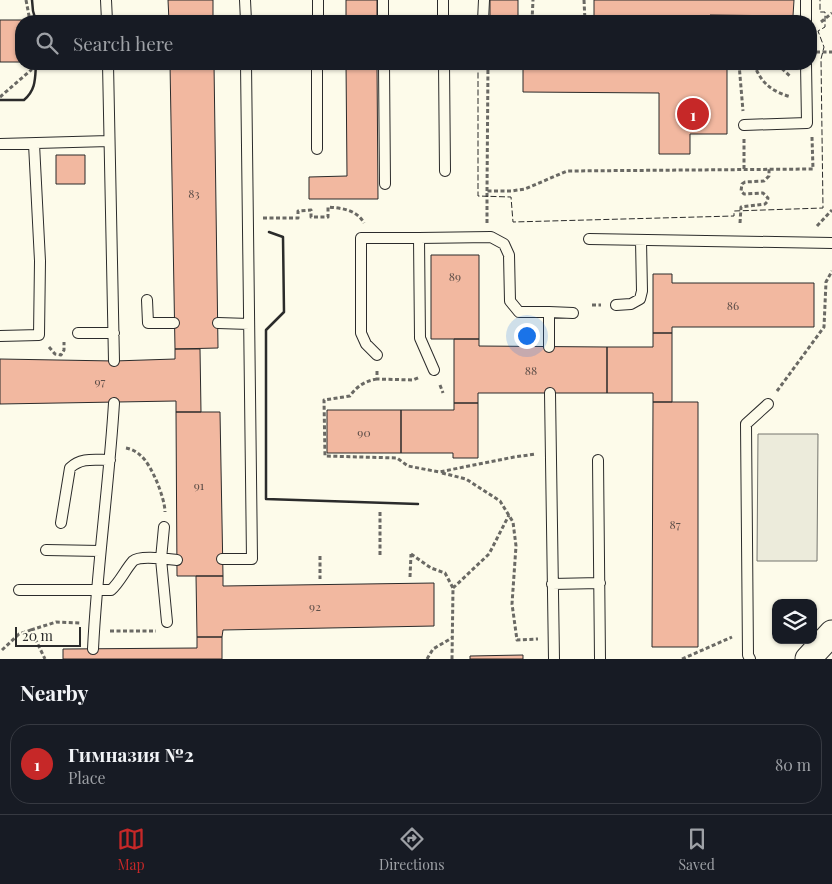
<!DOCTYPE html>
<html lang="en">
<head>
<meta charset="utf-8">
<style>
	body { margin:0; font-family:"Playfair Display",serif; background:#20242c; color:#f1f3f6 }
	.controls { position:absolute; right:15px; bottom:15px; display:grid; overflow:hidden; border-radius:10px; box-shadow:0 1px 4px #0004 }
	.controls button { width:45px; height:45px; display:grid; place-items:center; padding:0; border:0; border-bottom:1px solid #363941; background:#171b24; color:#f1f3f6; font:25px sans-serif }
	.scale { position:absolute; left:15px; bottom:12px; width:66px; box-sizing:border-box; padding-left:5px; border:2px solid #2b2b2b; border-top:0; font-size:14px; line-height:18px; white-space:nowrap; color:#2b2b2b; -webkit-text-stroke:4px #fdfbea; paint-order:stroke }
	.you { position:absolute; left:526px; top:335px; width:18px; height:18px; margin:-12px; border:4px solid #fff; border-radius:50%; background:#1a73e8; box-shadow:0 0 0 8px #1a73e833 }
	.badge { display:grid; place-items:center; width:32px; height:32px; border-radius:50%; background:#c62828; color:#fff; font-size:16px; font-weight:700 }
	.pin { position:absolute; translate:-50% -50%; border:2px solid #fff; box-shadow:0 1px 5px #0006 }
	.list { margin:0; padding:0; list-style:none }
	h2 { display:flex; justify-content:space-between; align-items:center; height:65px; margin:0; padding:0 20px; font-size:21px }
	h2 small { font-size:16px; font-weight:400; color:#9ea1a6 }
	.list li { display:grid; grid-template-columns:32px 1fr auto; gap:15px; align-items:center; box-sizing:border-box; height:80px; margin:0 10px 10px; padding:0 10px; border:1px solid #363941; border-radius:20px }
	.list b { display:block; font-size:19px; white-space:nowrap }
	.list p { margin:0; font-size:16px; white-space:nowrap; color:#9ea1a6 }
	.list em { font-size:16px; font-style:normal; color:#9ea1a6 }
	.icon { flex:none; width:28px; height:28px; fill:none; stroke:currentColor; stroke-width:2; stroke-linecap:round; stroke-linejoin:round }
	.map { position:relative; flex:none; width:832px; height:659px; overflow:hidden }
	.search { position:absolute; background:#171b24; box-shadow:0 1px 4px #0004; left:15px; right:15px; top:15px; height:55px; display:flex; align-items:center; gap:12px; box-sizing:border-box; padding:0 18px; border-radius:20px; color:#9ea1a6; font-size:19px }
	.sheet { height:155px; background:#171b24 }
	nav { display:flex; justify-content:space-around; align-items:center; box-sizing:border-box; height:70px; border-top:1px solid #363941; background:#171b24; font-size:14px; color:#9ea1a6 }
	nav a { display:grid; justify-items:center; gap:2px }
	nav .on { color:#c62828 }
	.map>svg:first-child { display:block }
</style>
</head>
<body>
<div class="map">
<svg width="832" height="659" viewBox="0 0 832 659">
	<rect width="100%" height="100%" fill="#fdfbea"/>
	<path fill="#ecebdb" stroke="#74746e" d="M758,434H818L817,561H757Z"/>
	<path fill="#f2b8a0" stroke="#2b2b2b" d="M168,0H213V21H169Z
		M346,0H377V21H346Z
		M490,0H518V21H490Z
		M594,0H794L793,16L710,15V21H641V19L594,18Z
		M0,20H23L21,21V62H0Z
		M170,64H214L218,348L175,349Z
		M346,64H377L378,199H309V177L347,176Z
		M523,64H727V134H690V154H659V93L523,92Z
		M56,155H85V184H56Z
		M431,255H479V339H431Z
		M653,274H672V283H814V327H672V333H653Z
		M653,333H672V402H653V393H607V347H653Z
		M454,339H479V346L607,347V393H478V403H454Z
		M175,349H200L201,412H176V401L0,404V359L114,361L175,359Z
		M653,402H698V647H652Z
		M454,403H478V458H453V453H401V410H454Z
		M327,410H401V453H327Z
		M176,412H220L223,576H177Z
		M196,576H223V586L434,583V626L223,630L222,637H197Z
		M197,637H222V659H63V649L197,648Z
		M523,655V659H470V656Z"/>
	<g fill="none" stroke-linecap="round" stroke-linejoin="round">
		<defs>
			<path id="service" d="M106,0L107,21
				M245,0L246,21
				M383,0V21
				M443,0V21
				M806,0V21
				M318,21V0
				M483,21L484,0
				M108,64L114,361
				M384,64L385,184
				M444,64L445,171
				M744,125L807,123L806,64
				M0,144L109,141
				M317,149V64
				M589,239L832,243
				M147,300L148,323H174
				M616,305L631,304L640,299L642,291L641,241
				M549,312L573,313
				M218,323L249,324
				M78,333H114
				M0,336L39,335L40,261L34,144
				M377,355L366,344L361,333V238H419
				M434,370L420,338L419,238L491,237L504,244L509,255L510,301L519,312H549V347
				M550,393L554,659
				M598,460L600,659
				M61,523L70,468C81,457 95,460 110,460
				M164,527L161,559L167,622
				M46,550L100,551
				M222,559H252L246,64
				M552,584L600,583
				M19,590H111C120,582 125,570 133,561C140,555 167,559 177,560
				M93,649C97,566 109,485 114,403
				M750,659L748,655L746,424L768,404"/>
			<path id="tertiary" d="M808,659L832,633"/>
		</defs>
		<use href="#service" stroke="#2b2b2b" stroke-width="12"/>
		<use href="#tertiary" stroke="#2b2b2b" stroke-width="27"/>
		<path stroke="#6a6964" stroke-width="3" stroke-dasharray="4 2.5" stroke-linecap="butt" d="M26,0L30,21
			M584,0L585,21
			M532,21L533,0
			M746,21L747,19L757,21
			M760,21H766
			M821,22L832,13
			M816,52H832
			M739,64L743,111
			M754,64C761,83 771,91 791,97
			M777,64L791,77
			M0,97L31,70V64
			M744,139V169
			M487,191L488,64
			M263,218H298V211L311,210V217H328V207C342,208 357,210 364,223
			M487,223V191H511L525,189L567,171L813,169L812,137
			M740,223L741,207L765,204L767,202L768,198L763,193L744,194L741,191L742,184L745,182L764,181L769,176V169
			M817,226L832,210
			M592,305H601
			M49,347L55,354L61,355L64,350V342
			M377,371V379L413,380L420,377
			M377,379C365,381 357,386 350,396L324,400L325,456L397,458L408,466L439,472L514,457L536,454
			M440,385L443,393
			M777,391L824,327L826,282L832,271
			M126,448C131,449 136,451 140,455C151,463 165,498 165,512
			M442,473L466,479L500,501L513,522L516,546L512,604L517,640L538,639
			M411,554L431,568L445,573L453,588L452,659
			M380,555V510
			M320,556V579
			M410,577L411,554
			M453,588L489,554L509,515
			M31,630L56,622L80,623
			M110,631H156
			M2,650L19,634L31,630L45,659
			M427,659L433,649L452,638
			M682,659L732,637"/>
		<use href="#service" stroke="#fdfbea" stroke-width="10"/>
		<use href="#tertiary" stroke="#fdfbea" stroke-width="25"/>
		<path stroke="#2b2b2b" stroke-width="1" stroke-dasharray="6 2.5" stroke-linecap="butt" d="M478,64V196L511,197L513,222L734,216V211L823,208L821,59L824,47L818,31L825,27V12H820V0"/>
		<path stroke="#2b2b2b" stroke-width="2.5" d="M32,0L33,11L36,21
			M0,100H24C36,90 35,79 36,64
			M269,232L283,237L284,312L266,330V499L418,504"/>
	</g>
	<g text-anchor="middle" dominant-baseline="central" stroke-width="4" stroke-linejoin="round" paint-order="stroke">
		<g font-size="12" fill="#5d4e48">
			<text x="194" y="193">83</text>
			<text x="455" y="276">89</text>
			<text x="733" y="305">86</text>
			<text x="531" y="370">88</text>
			<text x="100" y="381">97</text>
			<text x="364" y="432">90</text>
			<text x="199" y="485">91</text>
			<text x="675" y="524">87</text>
			<text x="315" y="606">92</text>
		</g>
	</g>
</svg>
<div class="controls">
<button><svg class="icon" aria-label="layers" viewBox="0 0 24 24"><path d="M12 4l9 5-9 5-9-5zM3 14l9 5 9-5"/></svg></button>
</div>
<div class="scale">20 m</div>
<div class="you"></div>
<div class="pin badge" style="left:693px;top:114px">1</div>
<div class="search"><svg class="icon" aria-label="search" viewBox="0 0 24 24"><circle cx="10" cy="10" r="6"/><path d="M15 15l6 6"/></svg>Search here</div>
</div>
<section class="sheet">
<h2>Nearby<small></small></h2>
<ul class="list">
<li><span class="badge">1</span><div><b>Гимназия №2</b><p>Place</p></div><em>80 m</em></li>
</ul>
</section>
<nav>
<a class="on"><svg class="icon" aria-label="map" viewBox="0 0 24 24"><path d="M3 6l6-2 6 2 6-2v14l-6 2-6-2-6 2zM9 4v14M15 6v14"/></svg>Map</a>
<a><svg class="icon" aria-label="directions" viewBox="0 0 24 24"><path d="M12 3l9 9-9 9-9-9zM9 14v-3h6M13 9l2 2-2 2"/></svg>Directions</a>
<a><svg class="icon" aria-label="saved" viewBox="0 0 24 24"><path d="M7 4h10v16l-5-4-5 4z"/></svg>Saved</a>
</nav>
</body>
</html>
